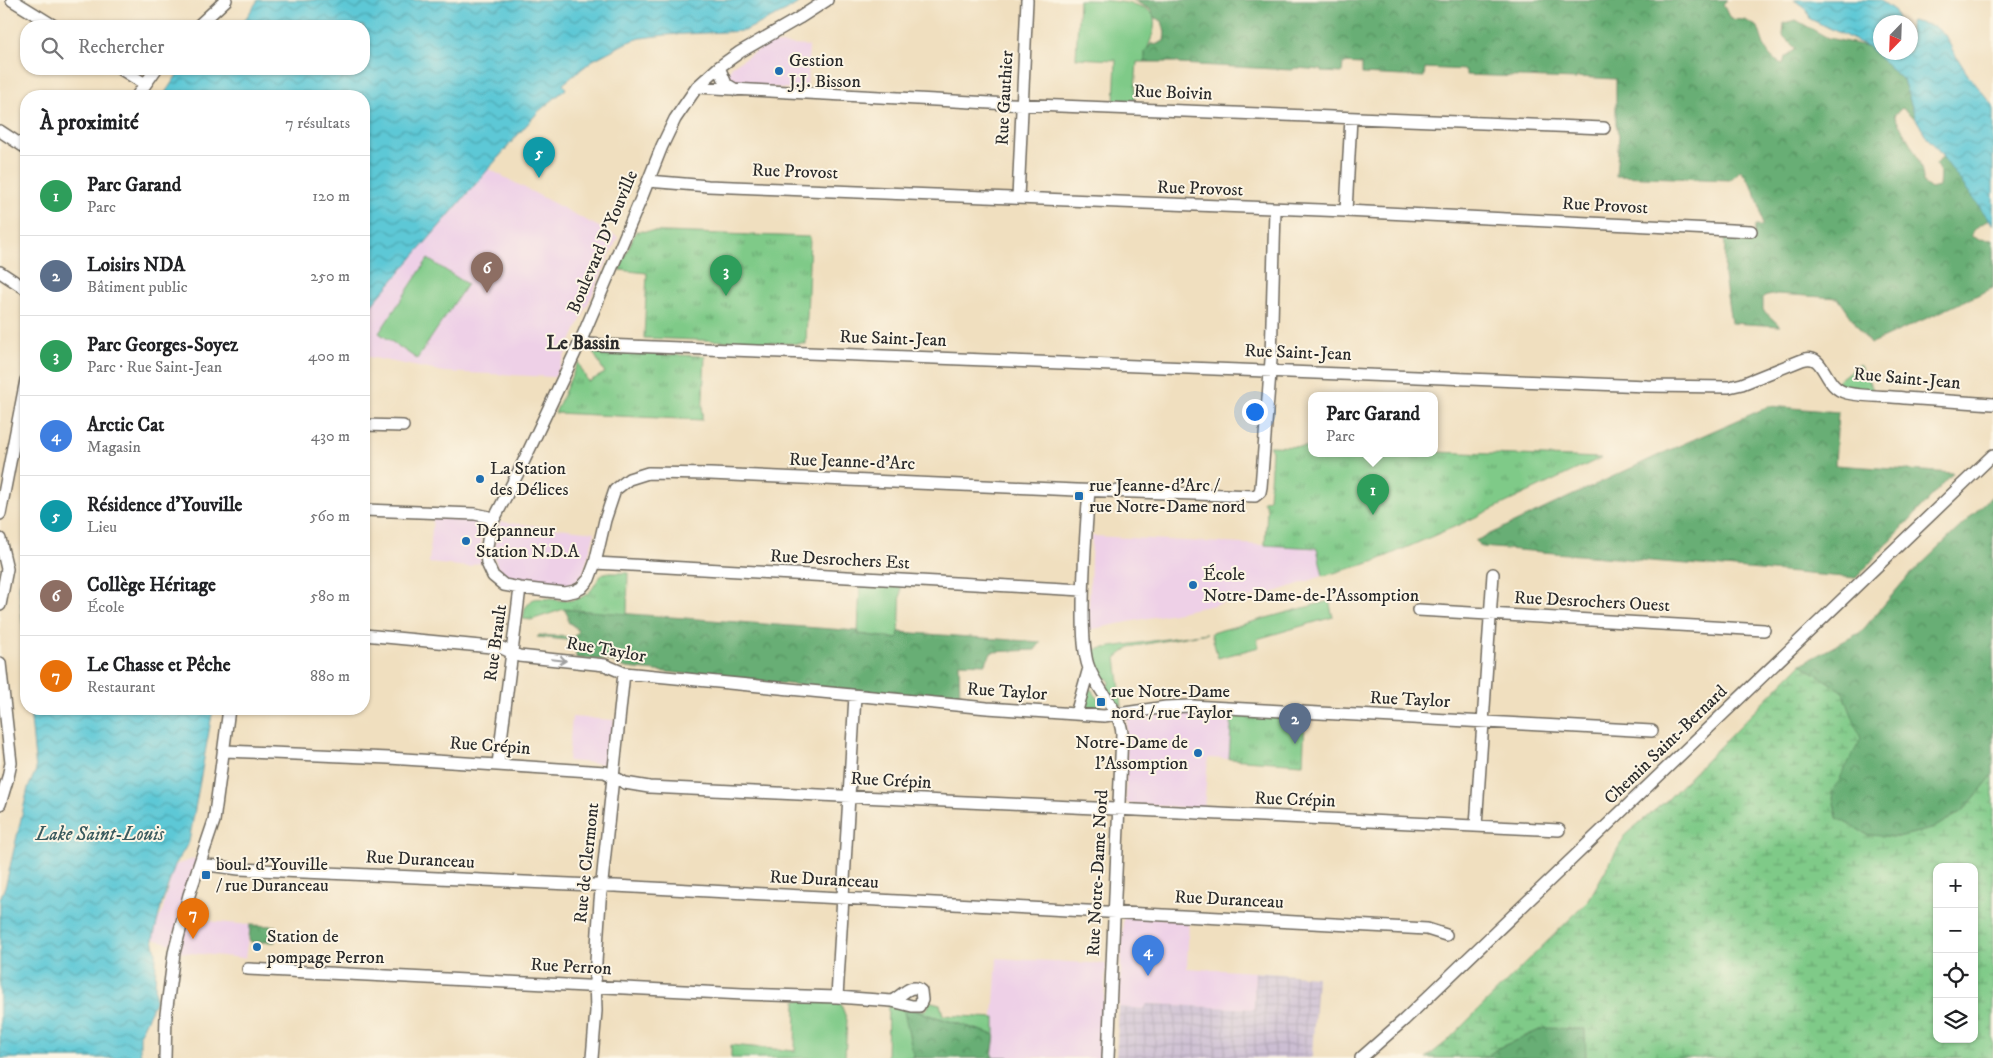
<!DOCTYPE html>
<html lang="fr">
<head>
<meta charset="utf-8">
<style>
	body { margin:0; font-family:"IM FELL DW Pica",serif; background:#f2f2f2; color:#202124 }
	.controls { position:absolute; right:15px; bottom:15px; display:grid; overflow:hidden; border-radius:10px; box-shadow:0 1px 4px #0004 }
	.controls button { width:45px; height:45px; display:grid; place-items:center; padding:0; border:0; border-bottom:1px solid #e0e0e0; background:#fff; color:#202124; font:25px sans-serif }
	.compass { position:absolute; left:1873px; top:15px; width:45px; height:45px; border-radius:50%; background:#fff; box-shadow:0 1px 4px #0004; rotate:203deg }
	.you { position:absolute; left:1254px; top:411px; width:18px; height:18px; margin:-12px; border:4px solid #fff; border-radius:50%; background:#1a73e8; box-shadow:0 0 0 8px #1a73e833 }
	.badge { display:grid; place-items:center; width:32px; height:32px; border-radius:50%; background:#1f6fb2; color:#fff; font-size:16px; font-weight:700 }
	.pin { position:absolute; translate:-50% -41px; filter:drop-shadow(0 1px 2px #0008) }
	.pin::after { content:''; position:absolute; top:26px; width:18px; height:15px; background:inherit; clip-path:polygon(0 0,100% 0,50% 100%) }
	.popup { position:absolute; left:1308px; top:392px; width:130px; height:65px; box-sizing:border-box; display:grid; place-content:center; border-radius:10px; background:#fff; filter:drop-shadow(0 1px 4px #0005); font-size:16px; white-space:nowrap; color:#757577 }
	.popup b { font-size:19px; color:#202124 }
	.popup::after { content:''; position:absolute; left:50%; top:100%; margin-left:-10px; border:10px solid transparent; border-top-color:#fff }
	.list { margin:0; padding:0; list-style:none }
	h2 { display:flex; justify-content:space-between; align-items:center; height:65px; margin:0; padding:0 20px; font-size:21px }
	h2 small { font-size:16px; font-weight:400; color:#757577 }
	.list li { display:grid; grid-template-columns:32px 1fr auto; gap:15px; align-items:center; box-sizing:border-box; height:80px; padding:0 20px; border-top:1px solid #e0e0e0 }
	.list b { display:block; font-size:19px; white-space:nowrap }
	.list p { margin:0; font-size:16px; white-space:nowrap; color:#757577 }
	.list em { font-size:16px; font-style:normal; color:#757577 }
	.icon { flex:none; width:28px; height:28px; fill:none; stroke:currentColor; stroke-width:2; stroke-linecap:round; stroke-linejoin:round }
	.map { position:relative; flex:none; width:1993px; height:1058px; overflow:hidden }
	.search { position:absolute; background:#fff; box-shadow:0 1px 4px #0004; left:20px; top:20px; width:350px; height:55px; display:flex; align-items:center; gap:12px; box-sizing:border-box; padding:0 18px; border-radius:20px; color:#757577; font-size:19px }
	.panel { position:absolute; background:#fff; box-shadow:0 1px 4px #0004; left:20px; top:90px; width:350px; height:625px; border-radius:20px }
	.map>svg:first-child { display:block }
</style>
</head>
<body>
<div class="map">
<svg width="1993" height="1058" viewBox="0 0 1993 1058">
	<defs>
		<pattern id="industrial-grid" width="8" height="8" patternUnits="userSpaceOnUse" patternTransform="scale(1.25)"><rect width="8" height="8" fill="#ccbed3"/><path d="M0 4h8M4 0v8" fill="none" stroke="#afa3b5"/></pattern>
		<pattern id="forest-crowns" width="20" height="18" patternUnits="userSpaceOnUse" patternTransform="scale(1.25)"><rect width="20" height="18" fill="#67ae74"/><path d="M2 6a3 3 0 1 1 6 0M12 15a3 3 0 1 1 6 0" fill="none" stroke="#558e5f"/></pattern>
		<pattern id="wetland-marsh" width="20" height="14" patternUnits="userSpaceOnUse" patternTransform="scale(1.25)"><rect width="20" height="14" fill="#7fca88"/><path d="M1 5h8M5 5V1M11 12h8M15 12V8" fill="none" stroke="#68a46f"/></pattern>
		<pattern id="park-tufts" width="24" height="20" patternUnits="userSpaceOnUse" patternTransform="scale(1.25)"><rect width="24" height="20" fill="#7fca88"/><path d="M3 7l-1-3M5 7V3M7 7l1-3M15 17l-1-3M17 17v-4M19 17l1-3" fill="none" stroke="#68a46f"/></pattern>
		<pattern id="water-waves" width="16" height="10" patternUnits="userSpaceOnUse" patternTransform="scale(1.25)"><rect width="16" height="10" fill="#5dc8d6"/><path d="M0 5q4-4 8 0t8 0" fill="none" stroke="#4da3ae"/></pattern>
	</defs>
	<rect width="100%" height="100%" fill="#fcf5e5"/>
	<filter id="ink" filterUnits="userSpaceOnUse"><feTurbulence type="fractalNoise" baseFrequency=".02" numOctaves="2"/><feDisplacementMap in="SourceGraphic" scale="10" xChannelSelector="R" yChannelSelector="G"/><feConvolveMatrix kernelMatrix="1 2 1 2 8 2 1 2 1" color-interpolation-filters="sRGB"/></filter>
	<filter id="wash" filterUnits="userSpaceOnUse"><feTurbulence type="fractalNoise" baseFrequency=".0096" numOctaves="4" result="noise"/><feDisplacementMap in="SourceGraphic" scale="20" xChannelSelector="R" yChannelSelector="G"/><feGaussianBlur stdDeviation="1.12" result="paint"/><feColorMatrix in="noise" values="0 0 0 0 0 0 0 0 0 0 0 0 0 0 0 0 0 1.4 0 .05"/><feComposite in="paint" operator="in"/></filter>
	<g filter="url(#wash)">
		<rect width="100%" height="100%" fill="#f0dfbf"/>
		<path fill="#eed0e7" d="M775,40L777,44L809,46L807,90L740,85L739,83L733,81L729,77L728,73L732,66Z
			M489,169L618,237L555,377L444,372L364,356V314Z
			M433,517L469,519L477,522L481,528L480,534L482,535L480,553L481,563L474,564L470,567L429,563Z
			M501,522L595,532L583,574L576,582L565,586L507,577L498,569L494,556L496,535Z
			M1092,536L1317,548L1323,576L1269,594L1088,630Z
			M1175,711L1232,713L1229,759L1208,758L1204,809L1129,804L1126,801L1127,718Z
			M572,717L614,720L610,761L608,764L568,761Z
			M197,858L172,944L153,939L157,920L162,914L165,898L175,865Z
			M1125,917L1189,919L1187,968L1255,972L1254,1009L1147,1004L1144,1009L1119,1007L1123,919Z
			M187,919L250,925L245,958L179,952Z
			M997,958L1106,964L1100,1058L992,1057L995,1035V1018H993Z"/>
		<path fill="url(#industrial-grid)" d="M1255,972L1317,977L1312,1056L1310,1058H1116L1119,1007L1144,1009L1147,1004L1254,1009Z"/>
		<path fill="#7fca88" stroke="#557a5a" d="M1079,0C1096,0 1151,0 1154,18C1157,34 1145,47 1145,62H1137L1134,103H1114L1116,60L1076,58Z
			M428,259L467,284L417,359L379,333Z
			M1859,364L1872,387L1873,391L1848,388L1836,382Z
			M860,582L901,584L899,639L858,634Z
			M1329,601L1333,617L1257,639L1259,647L1218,658L1211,633Z
			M1207,633L1130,647L1116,658L1122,706L1114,701L1106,688L1110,682L1107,678L1101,680L1091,650Z
			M1088,689L1092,690L1101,703L1099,709H1089L1084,705Z
			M796,1000L840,1002L847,1020L845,1058H731V1045L795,1051Z
			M928,1001L940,1004L943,1015L995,1018V1035L904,1007L914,1058H887L888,1005C901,1006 912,1011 925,1010L928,1007Z"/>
		<path fill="url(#forest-crowns)" stroke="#496c50" d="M1133,0H1727L1723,4L1730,19L1745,20L1758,27C1764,43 1765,58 1783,64L1785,57L1796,49L1783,36L1784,23L1796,20L1828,38L1867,46L1903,80L1916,119L1902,108L1894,115C1904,135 1924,160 1923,183L1931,189L1939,187L1940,172L1936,165L1943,156L1989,219L1974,230L1971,236L1977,239L1993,240V288L1870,344L1838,298L1777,294L1763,297V310L1780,326L1731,323L1724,276L1725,235L1754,236L1755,226H1762C1762,206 1754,186 1741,170L1730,180L1616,176L1619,135L1616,124V79L1576,77V79L1466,75V70L1425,68L1424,77L1362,74V64L1343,63L1342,73L1322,72V70L1295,68L1292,70L1179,64L1178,62H1145V52L1152,43L1155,45L1164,41L1165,32L1162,21L1154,17L1151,10Z
			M1770,406L1838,412L1835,465L1953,473L1856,578L1482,547L1475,541L1674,448Z
			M1993,495V775L1964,810L1932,829L1898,837L1868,835L1837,818L1832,793L1860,738L1843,692L1801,664L1861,632L1904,581Z
			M564,609L858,631V634L898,639L899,632L1041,642L1035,650L992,652L985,664L959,663L960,701L626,668L607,660L576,658V641L537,637L539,635L573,637L578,632L576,628L568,622V616Z
			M250,925L276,926L275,942H251L249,940Z
			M903,1007L995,1035L992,1057H1008V1058H914Z
			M1544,1028L1585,1029L1586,1058H1484L1498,1048Z"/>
		<path fill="url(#wetland-marsh)" stroke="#557a5a" fill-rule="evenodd" d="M1801,664L1843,692L1861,739L1832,793L1837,818L1868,835L1898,837L1932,829L1964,810L1993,775V1058H1586L1585,1029L1544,1028L1498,1048L1484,1058H1426L1445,1043L1588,901L1626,834L1667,800ZM1937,867H1974V1039H1937Z"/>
		<path fill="url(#park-tufts)" stroke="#557a5a" d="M636,231L810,237L806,344L644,338L647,273L619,270Z
			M593,352L705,356L702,420L555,413L578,362L588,382L605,373Z
			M1269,446L1312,447V454H1434V452L1601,458L1463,523L1373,562L1323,576L1317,548L1265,545L1267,508L1263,501L1269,499L1272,451Z
			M604,573H628L627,614L564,609L531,620L523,619L525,608L533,599C552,596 569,607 587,594C595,588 597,578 604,573Z
			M1232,713L1305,717L1303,764L1229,759Z"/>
		<path fill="url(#water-waves)" stroke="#447a80" d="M258,0H803L786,11L744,31L665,35L641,38L628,42L593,60L563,84L566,89L539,111L516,137L364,314V96H163L181,69H364V26H236L244,21Z
			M1794,0H1880L1895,11L1899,22H1880V52H1910V22L1911,21L1934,26L1945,35L1953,51L1968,75L1993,105V225L1933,144L1928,139L1916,119L1903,80L1867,46L1810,19L1806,8Z
			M26,568V663L19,586Z
			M30,709H213L189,842L175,865L162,903L153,939L156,952L155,1002L140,1034V1052L143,1058H0V899L6,884L28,788L36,770Z"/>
	</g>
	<g filter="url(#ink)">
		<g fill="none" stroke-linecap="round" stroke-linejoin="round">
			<defs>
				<path id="minor" d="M12,0L54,26
					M827,0L799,18L740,52L719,67L697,87L675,119L662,146L643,194L581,340L521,467L490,527L486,554L487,563L493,576L504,585L520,588L565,593L575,591L581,588L589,579L595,563L605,520L615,490L629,479L648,473L710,474L1076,490L1255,496L1260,492L1261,487L1271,360L1275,209
					M198,26L226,0
					M719,67L726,84L736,90
					M121,69L145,84
					M697,87L1009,104L1604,128
					M137,96L156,69
					M0,131L26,148
					M648,181L708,186L1346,211L1751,231
					M1018,198L1027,0
					M1346,211L1351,118
					M0,272L26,289
					M581,340L587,344L603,345L1647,386L1729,387L1742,384L1802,360C1826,351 1822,388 1847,393C1866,397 1885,396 1904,398C1934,400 1963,402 1993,404
					M364,425L403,426
					M1089,490C1086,529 1083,569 1083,609C1083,627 1083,645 1087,662C1094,688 1121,710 1122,734L1108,1058
					M364,510L475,514L494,518
					M0,514L26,380
					M0,539L7,569L0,605
					M595,563L1083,590
					M1418,610L1764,630
					M364,635L502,648L519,656L605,665L624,673L987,708L1104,716L1166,707L1191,706L1652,731
					M0,663L11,763L8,777L0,804
					M1076,714L1089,668
					M225,751L389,758L605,772L625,783L649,787L1559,830
					M498,764L520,588
					M1476,826L1493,574
					M200,864L239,869L615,886L1427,929L1446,935
					M248,969L743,994L837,997L892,1001L912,1006H919L922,1000L921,991C911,982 902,996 892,1001
					M837,997L855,696
					M165,1058L166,1014L174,953L189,895L214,821L229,709
					M592,1058L596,1011L595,977L600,901L624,673
					M1361,1058L1404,1020L1993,455"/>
			</defs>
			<use href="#minor" stroke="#706a5f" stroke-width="14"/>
			<use href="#minor" stroke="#fff" stroke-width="11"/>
		</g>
		<defs><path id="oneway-shaft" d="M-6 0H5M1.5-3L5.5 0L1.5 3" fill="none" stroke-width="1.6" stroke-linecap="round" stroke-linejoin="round" transform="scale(1.25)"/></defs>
		<use stroke="#a0a0a0" href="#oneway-shaft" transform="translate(559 660) rotate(6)"/>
	</g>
	<g fill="#1f6fb2" stroke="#fcf5e5" stroke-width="2">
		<circle cx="779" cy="71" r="5"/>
		<circle cx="480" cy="479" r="5"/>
		<rect x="1074" y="491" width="10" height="10" rx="2.5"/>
		<circle cx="466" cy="541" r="5"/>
		<circle cx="1193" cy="585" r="5"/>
		<rect x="1096" y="697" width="10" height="10" rx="2.5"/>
		<circle cx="1198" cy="753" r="5"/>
		<rect x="201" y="870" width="10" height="10" rx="2.5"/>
		<circle cx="257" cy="947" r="5"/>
	</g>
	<g text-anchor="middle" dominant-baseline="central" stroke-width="4" stroke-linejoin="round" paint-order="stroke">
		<g font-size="18" fill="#2b2b2b" stroke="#fcf5e5" text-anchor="start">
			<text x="789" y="61">Gestion<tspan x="789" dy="21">J.J. Bisson</tspan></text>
			<text x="490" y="469">La Station<tspan x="490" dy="21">des Délices</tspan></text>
			<text x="1089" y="486">rue Jeanne-d'Arc /<tspan x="1089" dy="21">rue Notre-Dame nord</tspan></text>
			<text x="476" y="531">Dépanneur<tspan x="476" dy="21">Station N.D.A</tspan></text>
			<text x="1203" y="575">École<tspan x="1203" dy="21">Notre-Dame-de-l'Assomption</tspan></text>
			<text x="1111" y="692">rue Notre-Dame<tspan x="1111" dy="21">nord / rue Taylor</tspan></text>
			<text x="1188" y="743" text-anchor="end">Notre-Dame de<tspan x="1188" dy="21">l'Assomption</tspan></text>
			<text x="216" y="865">boul. d'Youville<tspan x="216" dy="21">/ rue Duranceau</tspan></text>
			<text x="267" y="937">Station de<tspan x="267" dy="21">pompage Perron</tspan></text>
		</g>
		<g font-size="18" fill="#2b2b2b" stroke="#fcf5e5">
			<text transform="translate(1173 93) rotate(2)">Rue Boivin</text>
			<text transform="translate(1005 98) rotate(-87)">Rue Gauthier</text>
			<text transform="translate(795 172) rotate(2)">Rue Provost</text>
			<text transform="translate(1200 189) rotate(2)">Rue Provost</text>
			<text transform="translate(1605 206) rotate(3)">Rue Provost</text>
			<text transform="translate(603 242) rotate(-67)">Boulevard D'Youville</text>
			<text transform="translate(893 339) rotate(2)">Rue Saint-Jean</text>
			<text transform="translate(1298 353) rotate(2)">Rue Saint-Jean</text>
			<text transform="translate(1907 379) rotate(5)">Rue Saint-Jean</text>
			<text transform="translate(852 462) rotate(2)">Rue Jeanne-d'Arc</text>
			<text transform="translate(840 560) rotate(3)">Rue Desrochers Est</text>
			<text transform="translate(1592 602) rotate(3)">Rue Desrochers Ouest</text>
			<text transform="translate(496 643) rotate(-82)">Rue Brault</text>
			<text transform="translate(606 650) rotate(10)">Rue Taylor</text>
			<text transform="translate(1007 692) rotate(4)">Rue Taylor</text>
			<text transform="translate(1410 700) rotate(3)">Rue Taylor</text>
			<text transform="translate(1666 745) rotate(-44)">Chemin Saint-Bernard</text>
			<text transform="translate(490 746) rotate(4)">Rue Crépin</text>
			<text transform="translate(891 781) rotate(3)">Rue Crépin</text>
			<text transform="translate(1295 800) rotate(2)">Rue Crépin</text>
			<text transform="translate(420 860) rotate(3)">Rue Duranceau</text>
			<text transform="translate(587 863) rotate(-84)">Rue de Clermont</text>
			<text transform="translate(1098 873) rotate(-87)">Rue Notre-Dame Nord</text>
			<text transform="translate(824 880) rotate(3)">Rue Duranceau</text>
			<text transform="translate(1229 900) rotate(3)">Rue Duranceau</text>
			<text transform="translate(571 967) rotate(3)">Rue Perron</text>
		</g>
		<g font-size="19" font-weight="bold" fill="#2b2b2b" stroke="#fcf5e5">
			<text x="583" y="343">Le Bassin</text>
		</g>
		<g font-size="19" font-style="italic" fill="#3a5a5e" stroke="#fcf5e5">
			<text x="100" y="834">Lake Saint-Louis</text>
		</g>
	</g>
</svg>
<div class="controls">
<button>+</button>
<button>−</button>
<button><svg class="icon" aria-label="locate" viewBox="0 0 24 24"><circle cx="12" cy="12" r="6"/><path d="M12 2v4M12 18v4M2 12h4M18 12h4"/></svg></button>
<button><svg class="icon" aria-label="layers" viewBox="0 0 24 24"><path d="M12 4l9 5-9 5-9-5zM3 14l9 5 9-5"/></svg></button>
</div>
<svg class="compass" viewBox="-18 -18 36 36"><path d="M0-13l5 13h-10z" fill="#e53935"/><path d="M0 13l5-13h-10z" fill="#757577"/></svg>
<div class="you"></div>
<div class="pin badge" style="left:1373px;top:515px;background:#2e9e5b">1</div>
<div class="popup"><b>Parc Garand</b>Parc</div>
<div class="pin badge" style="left:1295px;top:744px;background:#5c6f8a">2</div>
<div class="pin badge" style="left:726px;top:296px;background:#2e9e5b">3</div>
<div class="pin badge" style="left:1148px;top:976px;background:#3f7fe0">4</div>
<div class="pin badge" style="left:539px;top:178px;background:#0f9aa8">5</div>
<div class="pin badge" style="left:487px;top:293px;background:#8d6e63">6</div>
<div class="pin badge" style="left:193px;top:939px;background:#e8710a">7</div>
<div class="search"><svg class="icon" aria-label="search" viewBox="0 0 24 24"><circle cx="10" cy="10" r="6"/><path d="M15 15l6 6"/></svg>Rechercher</div>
<section class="panel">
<h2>À proximité<small>7 résultats</small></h2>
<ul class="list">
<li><span class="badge" style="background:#2e9e5b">1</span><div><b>Parc Garand</b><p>Parc</p></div><em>120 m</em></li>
<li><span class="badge" style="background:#5c6f8a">2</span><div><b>Loisirs NDA</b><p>Bâtiment public</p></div><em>250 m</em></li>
<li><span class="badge" style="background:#2e9e5b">3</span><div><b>Parc Georges-Soyez</b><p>Parc · Rue Saint-Jean</p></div><em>400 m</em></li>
<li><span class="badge" style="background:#3f7fe0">4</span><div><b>Arctic Cat</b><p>Magasin</p></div><em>430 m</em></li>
<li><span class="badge" style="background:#0f9aa8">5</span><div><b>Résidence d'Youville</b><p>Lieu</p></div><em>560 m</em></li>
<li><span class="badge" style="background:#8d6e63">6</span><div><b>Collège Héritage</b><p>École</p></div><em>580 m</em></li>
<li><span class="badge" style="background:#e8710a">7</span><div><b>Le Chasse et Pêche</b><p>Restaurant</p></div><em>880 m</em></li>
</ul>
</section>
</div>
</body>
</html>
